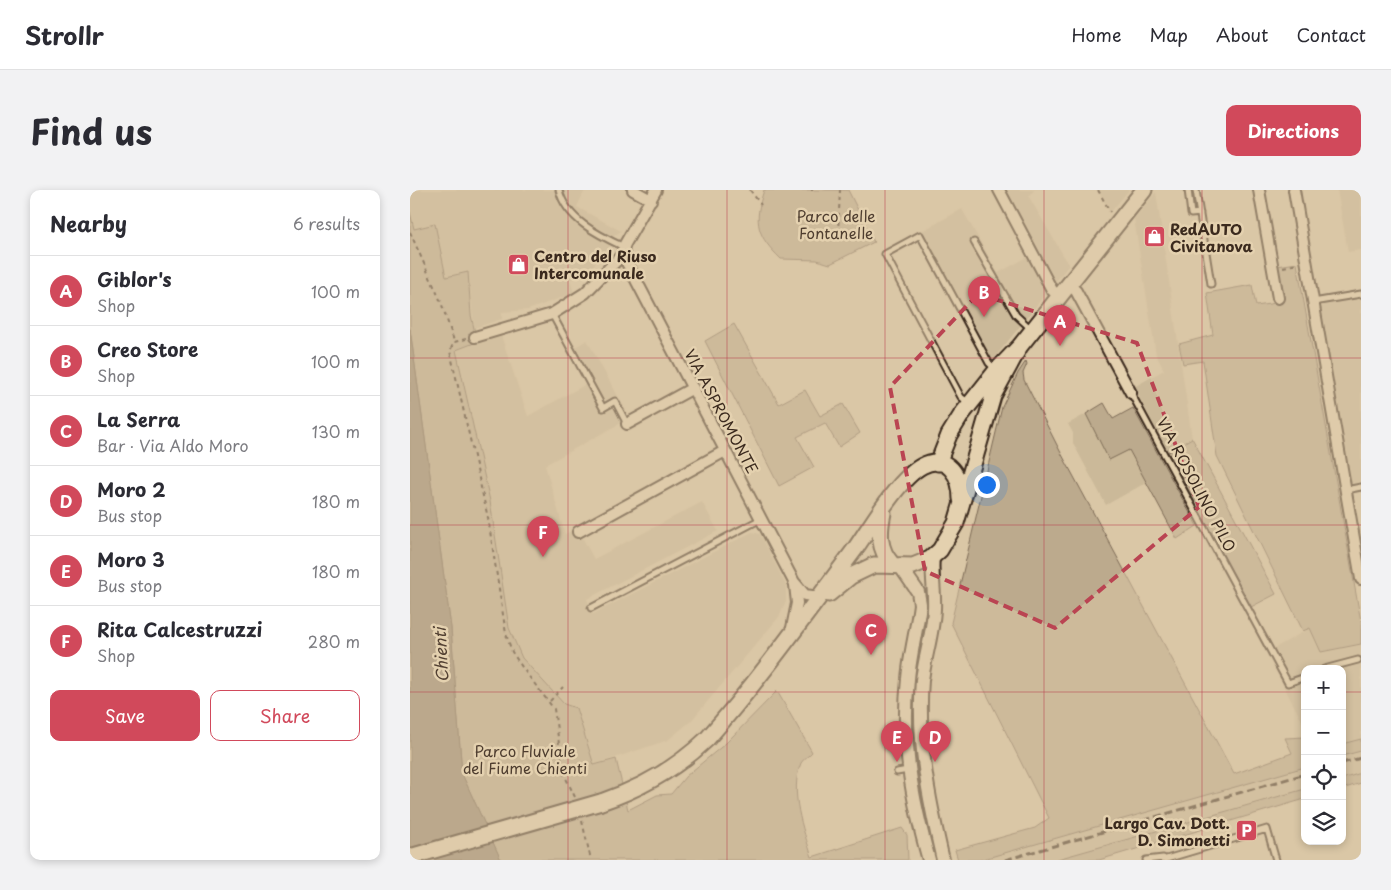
<!DOCTYPE html>
<html lang="en">
<head>
<meta charset="utf-8">
<style>
	body { margin:0; font-family:"Playpen Sans",sans-serif; background:#f2f2f3; color:#2b2b33 }
	.controls { position:absolute; right:15px; bottom:15px; display:grid; overflow:hidden; border-radius:10px; box-shadow:0 2px 8px #0003 }
	.controls button { width:45px; height:45px; display:grid; place-items:center; padding:0; border:0; border-bottom:1px solid #e1e1e2; background:#fff; color:#2b2b33; font:25px sans-serif }
	.you { position:absolute; left:576px; top:294px; width:18px; height:18px; margin:-12px; border:4px solid #fff; border-radius:50%; background:#1a73e8; box-shadow:0 0 0 8px #1a73e833 }
	.badge { display:grid; place-items:center; width:32px; height:32px; border-radius:50%; background:#d1495b; color:#fff; font-size:16px; font-weight:700 }
	.pin { position:absolute; translate:-50% -41px; filter:drop-shadow(0 1px 2px #0008) }
	.pin::after { content:''; position:absolute; top:26px; width:18px; height:15px; background:inherit; clip-path:polygon(0 0,100% 0,50% 100%) }
	.list { margin:0; padding:0; list-style:none }
	h2 { display:flex; justify-content:space-between; align-items:center; height:65px; margin:0; padding:0 20px; font-size:21px }
	h2 small { font-size:16px; font-weight:400; color:#7c7c81 }
	.list li { display:grid; grid-template-columns:32px 1fr auto; gap:15px; align-items:center; box-sizing:border-box; height:70px; padding:0 20px; border-top:1px solid #e1e1e2 }
	.list b { display:block; font-size:19px; white-space:nowrap }
	.list p { margin:0; font-size:16px; white-space:nowrap; color:#7c7c81 }
	.list em { font-size:16px; font-style:normal; color:#7c7c81 }
	.actions { display:flex; gap:10px; padding:15px 20px }
	.actions a { flex:1; padding:11px 0; border:1px solid #d1495b; border-radius:10px; text-align:center; font-size:18px; color:#d1495b }
	.actions .main { background:#d1495b; color:#fff }
	.icon { flex:none; width:28px; height:28px; fill:none; stroke:currentColor; stroke-width:2; stroke-linecap:round; stroke-linejoin:round }
	.map { position:relative; flex:none; width:951px; height:670px; overflow:hidden; border-radius:10px }
	header { display:flex; align-items:center; gap:30px; box-sizing:border-box; height:70px; padding:0 25px; background:#fff; border-bottom:1px solid #e1e1e2 }
	header strong { font-size:24px }
	nav { display:flex; gap:28px; margin-inline-start:auto; font-size:18px }
	.intro { display:flex; align-items:center; justify-content:space-between; box-sizing:border-box; height:120px; padding:0 30px }
	h1 { margin:0; font-size:35px }
	.button { padding:12px 22px; border-radius:10px; background:#d1495b; color:#fff; font-size:18px; font-weight:700 }
	main { display:flex; gap:30px; padding:0 30px }
	aside { flex:1; background:#fff; border-radius:10px; box-shadow:0 2px 8px #0003 }
	.map>svg:first-child { display:block }
</style>
</head>
<body>
<header>
<strong>Strollr</strong>
<nav><a>Home</a><a>Map</a><a>About</a><a>Contact</a></nav>
</header>
<div class="intro"><h1>Find us</h1><a class="button">Directions</a></div>
<main>
<aside>
<h2>Nearby<small>6 results</small></h2>
<ul class="list">
<li><span class="badge">A</span><div><b>Giblor's</b><p>Shop</p></div><em>100 m</em></li>
<li><span class="badge">B</span><div><b>Creo Store</b><p>Shop</p></div><em>100 m</em></li>
<li><span class="badge">C</span><div><b>La Serra</b><p>Bar · Via Aldo Moro</p></div><em>130 m</em></li>
<li><span class="badge">D</span><div><b>Moro 2</b><p>Bus stop</p></div><em>180 m</em></li>
<li><span class="badge">E</span><div><b>Moro 3</b><p>Bus stop</p></div><em>180 m</em></li>
<li><span class="badge">F</span><div><b>Rita Calcestruzzi</b><p>Shop</p></div><em>280 m</em></li>
</ul>
<div class="actions"><a class="main">Save</a><a>Share</a></div>
</aside>
<div class="map">
<svg width="951" height="670" viewBox="0 0 951 670">
	<rect width="100%" height="100%" fill="#dac7a6"/>
	<filter id="ink" filterUnits="userSpaceOnUse"><feTurbulence type="fractalNoise" baseFrequency=".02" numOctaves="2"/><feDisplacementMap in="SourceGraphic" scale="10" xChannelSelector="R" yChannelSelector="G"/><feConvolveMatrix kernelMatrix="1 2 1 2 8 2 1 2 1" color-interpolation-filters="sRGB"/></filter>
	<g filter="url(#ink)">
		<path fill="#cbb999" d="M0,0H175L167,17L211,41L204,46L198,59L182,77L173,84L160,89L164,103L118,120L92,122V129L64,138L58,82L36,88L25,35L4,39L0,22Z
			M589,0H624L619,7L659,75L582,171L512,41L552,19L588,83L623,64Z
			M688,0H719L700,23Z
			M927,0H951V60L938,62Z
			M746,2L782,248L758,262L724,197L754,180L746,165L724,29Z
			M951,104V297L936,300L903,112Z
			M91,145L118,226L180,192L162,159L177,150L220,228L135,275L155,344L167,338L184,369L292,312L308,341L177,409L183,424L342,342L350,344L376,395V411L369,427L281,531L258,550L184,575L166,518L154,514L112,468L99,438L80,311L46,160Z
			M676,224L699,270L719,260L737,292L696,315L663,253V243L658,234Z
			M841,417L863,459L900,438L911,462L951,454V593L932,599V479H895V537L834,421Z
			M895,564V609L689,670H548L545,660Z"/>
		<path fill="#bcaa8d" stroke="#7c6a56" d="M354,0H438L464,52L420,74L407,70L371,69C347,46 343,33 354,0Z
			M0,22L4,39L25,34L36,87L58,82L61,125L67,152L46,160L80,311L99,438L112,468L154,514L166,518L184,575L206,569L218,620L247,605L261,604L276,586L316,553L367,501L402,562C399,566 393,569 391,573C379,602 393,639 402,667L492,638L497,645L498,670H91L52,584L41,438L0,139Z
			M887,73L951,432V454L911,462L900,438L893,441L807,266L793,171L773,174L769,154L803,145L797,103L842,95L846,116L873,112L867,76Z
			M324,134L369,214L395,200L410,226L433,214L450,243L429,257L415,233L387,247L404,277L369,296L295,151Z
			M616,171L617,174L613,183L614,190L650,261L824,584L882,563L875,548L895,547V577L570,670H548L545,660L625,638L639,628L541,433L592,217L608,183Z
			M694,213L703,229L723,218L787,336L767,349L719,260L699,270L676,224Z
			M782,248L866,404L841,417L758,262Z
			M951,549V561L932,566V554Z
			M951,583V593L932,599V589Z
			M895,599V609L689,670H644Z"/>
		<path fill="#96846d" stroke="#72604d" d="M0,139L41,438L52,584L91,670H0Z"/>
		<g fill="none" stroke-linecap="round" stroke-linejoin="round">
			<defs>
				<path id="service" d="M149,0C156,29 188,45 214,57
					M778,0L781,24L790,23
					M786,0L801,94
					M564,52L606,125L621,139
					M903,112L951,104
					M142,124L193,218L205,211L217,234
					M721,203L878,493L895,487
					M559,213L551,207L475,64L510,45L579,173L586,180
					M936,300L951,297
					M181,418L351,329
					M914,479L948,470
					M487,582L498,580
					M736,670L753,668
					M753,670L857,639L866,670"/>
				<path id="minor" d="M223,0L241,10
					M246,0L215,54L213,60L215,69L384,392L395,405L409,407
					M589,0L642,100L650,107
					M849,0L868,108
					M884,0L951,389
					M659,95L666,101L721,203
					M65,147L142,124L175,103L213,64
					M217,234L283,198
					M168,342L315,261
					M382,438L387,413L385,395"/>
				<path id="tertiary" d="M523,366C521,384 525,401 524,419C523,443 515,466 512,490C507,552 519,610 533,670
					M490,376L508,402L510,414C507,439 500,464 498,489C491,552 502,610 519,670"/>
				<path id="primary" d="M528,273L539,245L552,224L586,181L610,156L734,0
					M473,323C469,342 468,359 482,374
					M419,404L441,386L464,375L503,376L520,369L530,360L546,333L583,206L610,156
					M191,612C232,598 266,579 297,549C350,489 397,423 445,359C461,336 488,289 512,276C538,262 551,287 551,309"/>
			</defs>
			<use href="#service" stroke="#3b2a1e" stroke-width="9"/>
			<use href="#minor" stroke="#3b2a1e" stroke-width="14"/>
			<use href="#tertiary" stroke="#3b2a1e" stroke-width="16"/>
			<use href="#primary" stroke="#3b2a1e" stroke-width="19"/>
			<path stroke="#3b2a1e" stroke-width="2" stroke-dasharray="4 4" stroke-linecap="butt" d="M340,0L351,15
				M401,0H403
				M688,0L700,22
				M0,42L31,112L44,151
				M428,43L430,0
				M873,77L888,74
				M56,149L44,152L40,161L78,328L96,444L102,462L114,480L144,519L153,582L165,607
				M140,511L153,497
				M172,631L181,670"/>
			<use href="#service" stroke="#e4d1af" stroke-width="5"/>
			<use href="#minor" stroke="#e4d1af" stroke-width="10"/>
			<use href="#tertiary" stroke="#e4d1af" stroke-width="12"/>
			<use href="#primary" stroke="#e4d1af" stroke-width="15"/>
			<path stroke="#3b2a1e" stroke-width="3" stroke-dasharray="8 4" stroke-linecap="butt" d="M932,573L951,568
				M595,670L895,584"/>
			<defs>
				<path id="primary-bridge" d="M0,667L191,612"/>
			</defs>
			<use href="#primary-bridge" stroke="#3b2a1e" stroke-width="19" stroke-linecap="butt"/>
			<use href="#primary-bridge" stroke="#e4d1af" stroke-width="15"/>
		</g>
	</g>
	<path d="M0 0H951V670H0ZM568,104L727,153L789,317L645,438L515,381L480,197Z" fill="#dac7a6" fill-opacity=".55" fill-rule="evenodd"/>
	<path fill="none" stroke="#ba4452" stroke-width="4" stroke-dasharray="10 6" stroke-linejoin="round" d="M568,104L727,153L789,317L645,438L515,381L480,197Z"/>
	<path fill="none" stroke="#ba4452" stroke-width="1" stroke-opacity="0.55" d="M158,0V670M317,0V670M475,0V670M634,0V670M792,0V670M0,168H951M0,335H951M0,502H895M932,502H951"/>
	<defs>
		<symbol id="shop-square" viewBox="-11 -11 22 22"><rect x="-9" y="-9" width="18" height="18" rx="4" fill="#d1495b" stroke="#e4d1af"/><path d="M-5-2.5h2.3a2.7 3.5 0 0 1 5.4 0H5L5.5 6h-11ZM-1.5-2.5h3a1.5 2.3 0 0 0-3 0Z" fill="#fff"/></symbol>
		<symbol id="parking-square" viewBox="-11 -11 22 22"><rect x="-9" y="-9" width="18" height="18" rx="4" fill="#d1495b" stroke="#e4d1af"/><path d="M-3.5-5.5H1a3.5 3.5 0 0 1 0 7H-1V5.5H-3.5ZM-1-3.4V-.6H.8a1.4 1.4 0 0 0 0-2.8Z" fill="#fff"/></symbol>
	</defs>
	<g fill-rule="evenodd">
		<use href="#shop-square" x="732" y="34" width="25" height="25"/>
		<use href="#shop-square" x="96" y="62" width="25" height="25"/>
		<use href="#parking-square" x="824" y="628" width="25" height="25"/>
	</g>
	<g text-anchor="middle" dominant-baseline="central" stroke-width="5" stroke-linejoin="round" paint-order="stroke">
		<g font-size="15" fill="#4e3d2f" stroke="#e4d1af">
			<text x="426" y="25">Parco delle<tspan x="426" dy="17">Fontanelle</tspan></text>
			<text x="115" y="560">Parco Fluviale<tspan x="115" dy="17">del Fiume Chienti</tspan></text>
		</g>
		<g font-size="15" font-weight="bold" fill="#3b2a1e" stroke="#e4d1af" text-anchor="start">
			<text x="760" y="38">RedAUTO<tspan x="760" dy="17">Civitanova</tspan></text>
			<text x="124" y="65">Centro del Riuso<tspan x="124" dy="17">Intercomunale</tspan></text>
			<text x="820" y="632" text-anchor="end">Largo Cav. Dott.<tspan x="820" dy="17">D. Simonetti</tspan></text>
		</g>
		<g font-size="15" fill="#3b2a1e" stroke="#e4d1af">
			<text transform="translate(312 221) rotate(62)">VIA ASPROMONTE</text>
			<text transform="translate(787 294) rotate(62)">VIA ROSOLINO PILO</text>
		</g>
		<g font-size="16" font-style="italic" fill="#524032" stroke="#e4d1af">
			<text transform="translate(30 465) rotate(-93)">Chienti</text>
		</g>
	</g>
</svg>
<div class="controls">
<button>+</button>
<button>−</button>
<button><svg class="icon" aria-label="locate" viewBox="0 0 24 24"><circle cx="12" cy="12" r="6"/><path d="M12 2v4M12 18v4M2 12h4M18 12h4"/></svg></button>
<button><svg class="icon" aria-label="layers" viewBox="0 0 24 24"><path d="M12 4l9 5-9 5-9-5zM3 14l9 5 9-5"/></svg></button>
</div>
<div class="you"></div>
<div class="pin badge" style="left:650px;top:156px">A</div>
<div class="pin badge" style="left:574px;top:127px">B</div>
<div class="pin badge" style="left:461px;top:465px">C</div>
<div class="pin badge" style="left:525px;top:572px">D</div>
<div class="pin badge" style="left:487px;top:572px">E</div>
<div class="pin badge" style="left:133px;top:367px">F</div>
</div>
</main>
</body>
</html>
